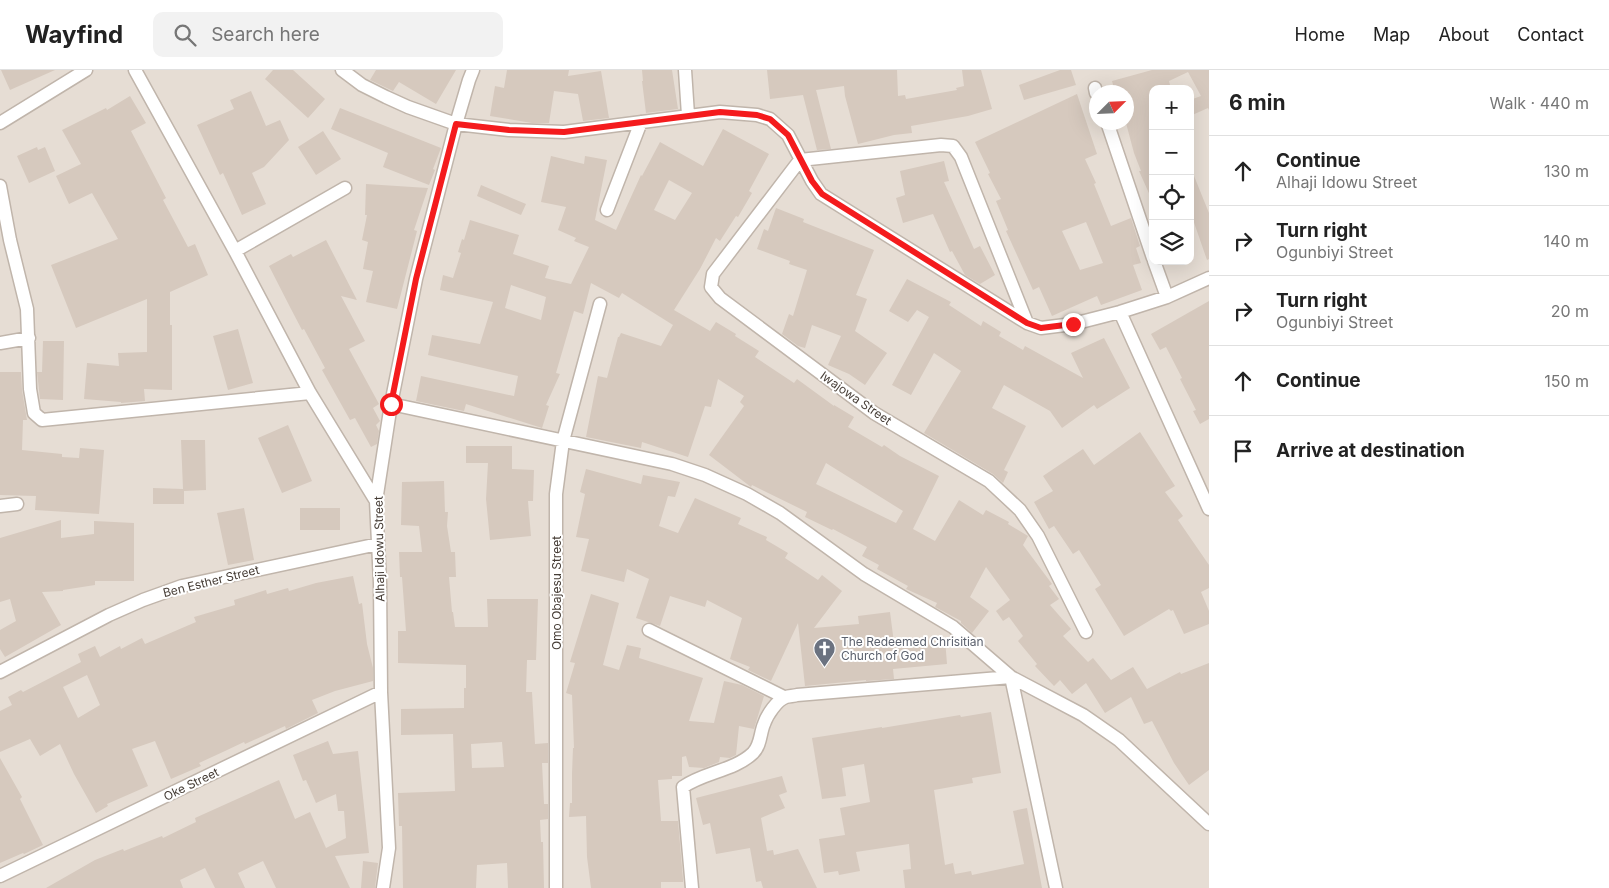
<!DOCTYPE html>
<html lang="en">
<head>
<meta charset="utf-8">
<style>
	body { margin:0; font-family:Inter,sans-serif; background:#f2f2f2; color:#222 }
	.controls { position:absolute; right:15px; top:15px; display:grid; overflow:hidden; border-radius:10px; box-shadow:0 5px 20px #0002 }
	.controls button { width:45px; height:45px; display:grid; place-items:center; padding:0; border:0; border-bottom:1px solid #e0e0e0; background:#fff; color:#222; font:25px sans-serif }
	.compass { position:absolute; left:1089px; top:15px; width:45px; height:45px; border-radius:50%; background:#fff; box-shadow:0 5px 20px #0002; rotate:66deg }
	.stop { position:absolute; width:15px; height:15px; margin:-11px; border:4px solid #f41b1d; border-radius:50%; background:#fff }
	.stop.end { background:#f41b1d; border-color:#fff; box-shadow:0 1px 5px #0008 }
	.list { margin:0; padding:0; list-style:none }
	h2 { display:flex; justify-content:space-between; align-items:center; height:65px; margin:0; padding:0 20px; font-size:21px }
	h2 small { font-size:16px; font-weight:400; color:#767676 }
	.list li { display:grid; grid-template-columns:32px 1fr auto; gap:15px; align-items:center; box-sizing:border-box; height:70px; padding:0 20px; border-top:1px solid #e0e0e0 }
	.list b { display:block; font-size:19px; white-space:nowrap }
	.list p { margin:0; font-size:16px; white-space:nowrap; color:#767676 }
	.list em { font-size:16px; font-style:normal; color:#767676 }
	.icon { flex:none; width:28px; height:28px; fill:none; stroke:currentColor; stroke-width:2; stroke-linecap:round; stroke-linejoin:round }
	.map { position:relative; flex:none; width:1209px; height:818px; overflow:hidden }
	header { display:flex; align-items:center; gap:30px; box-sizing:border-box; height:70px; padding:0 25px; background:#fff; border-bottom:1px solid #e0e0e0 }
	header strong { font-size:24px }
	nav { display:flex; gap:28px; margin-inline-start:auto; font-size:18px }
	.search { width:350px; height:45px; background:#f2f2f2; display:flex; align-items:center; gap:12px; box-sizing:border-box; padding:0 18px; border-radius:10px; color:#767676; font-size:19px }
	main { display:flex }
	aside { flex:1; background:#fff }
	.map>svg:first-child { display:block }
</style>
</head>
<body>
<header>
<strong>Wayfind</strong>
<div class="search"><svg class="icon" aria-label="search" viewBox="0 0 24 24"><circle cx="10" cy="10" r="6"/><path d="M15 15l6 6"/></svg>Search here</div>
<nav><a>Home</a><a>Map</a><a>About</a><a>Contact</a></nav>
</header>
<main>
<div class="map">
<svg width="1209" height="818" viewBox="0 0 1209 818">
	<rect width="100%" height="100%" fill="#f2ece5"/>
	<path fill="#e6ddd4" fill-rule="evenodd" d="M0,0H1209V818H0ZM1153,19H1190V191H1153ZM1096,22H1126V52H1096Z"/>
	<path fill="#d6c9be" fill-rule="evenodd" d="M1,0H55L10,20Z
		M273,0H293L325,29L308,48L265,9Z
		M376,0H456L436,34L399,12L393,21L370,10Z
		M507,0H569L568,6L601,1L609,48L583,51L578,24L554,21L549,53H532L490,46L495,16L504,18Z
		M642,0H672L678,39L646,43L642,11H643Z
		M767,0H897L898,26L905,25L906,29L957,20L956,18L964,16L962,0H981L992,39L968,46L911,56L912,63L894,65L858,74L845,26L844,16L816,20L831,79L817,80L803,25L770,29Z
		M1060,0H1071L1076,15L1024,30L1019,15Z
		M1152,0H1209V40L1208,38L1190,46V30L1201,26L1188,2L1169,11L1171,19H1153L1152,130L1139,101H1141L1134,83L1126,53V22H1115L1112,11Z
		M251,21L266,56L280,50L289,70L264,97L252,103L266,134L242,145L223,103L220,105L197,55L234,39L230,30Z
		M1077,24L1097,84L1085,89L1096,113L1094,114L1111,156L1131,148L1140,176L1136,178L1141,193L1133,195L1142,220L1101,235L1097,226L1052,246L1039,217L1033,220L1006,161L1008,160L996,131L1001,129L988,104L990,103L975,72ZM1086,152L1103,193L1080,200L1062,161Z
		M130,26L146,53L131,61L166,128L163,130L188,177L195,174L208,205L170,222V255H172V320L144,319L145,331L121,333V332L84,329L87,293L119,296L118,283L147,282V229L76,258L51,195L118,169L92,123L69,134L56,106L81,94L62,60L106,38L107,40Z
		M340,38L441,78L433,99L435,100L429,115L383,97L388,83L331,59Z
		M723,59L769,84L749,121L752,123L738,147L736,146L720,171L716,168L700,199L674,240L710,261L716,252L736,264L735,266L759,281L755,287L794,313L797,309L834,336V335L854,347L848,357L882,377L884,375L900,386L939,406L913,459L935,471L959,430L983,445L986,440L1009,452L1008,454L1028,466L1023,475L1052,514L1049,516L1059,529L1050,535L1071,559L1063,566L1088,592L1093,588L1111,610L1133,597L1147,619L1180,602L1181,604L1209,593V700L1189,715L1174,693L1152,651L1144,654L1131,627L1105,643L1086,613L1072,624L1060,610L1054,616L1035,596L1037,594L1018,571L1023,566L1009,547L1003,551L996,541L1010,530L986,497L970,527L989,541L972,563L961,553V551L935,537L937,533L906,519L908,516L877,499L879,495L862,486L867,477L833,459L832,460L805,447L807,442L752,415L751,417L709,385L744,336L740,332L744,326L718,309L711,337L705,336L688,387L642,372L641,378L586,367L598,306L607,308L618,267H619L621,263L661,276L673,255L622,223L619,228L591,213L583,244L574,241L556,303L560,304L546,335L549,336L542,358L466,334L464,341L416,331L421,306L514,326L518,306L428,285L432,265L480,274L493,232L440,220L443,205L453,208L461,183L458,182L462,169L464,170L470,150L519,165L513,184L549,196L545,208L571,214L589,177L574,171L576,168L558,160L566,137L541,132L551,86L584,94L585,86L607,90L595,150L616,160L641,105L642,106L660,72L703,96ZM669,110L692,123L675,150L654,140ZM511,215L546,227L541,250L505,238ZM826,393L903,441L896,453L816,414Z
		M323,61L341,89L316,105L298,77Z
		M37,77L38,80L45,77L55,101L29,113L17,86Z
		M944,91L949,111L944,112L974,179L980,176L995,205L980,214L965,205L952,181L950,182L933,144L903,153L896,128L905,125L900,101Z
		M1190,96L1209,143V189L1207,190L1190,141Z
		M366,114L428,118L414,160L417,161L397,239L366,232L373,201L363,199L368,172L362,170L367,145H365Z
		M481,115L526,134L521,145L477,126Z
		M776,138L804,149L803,152L874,180L856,225L867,229L855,261L887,283L865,315L849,304L828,295L841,266L812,255L805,278L798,276L782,264L789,244L793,246L807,200L789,194L790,191L757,179L764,159L768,161Z
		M326,170L357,230L341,226L365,271L349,279L379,334L373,338L380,351L376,355L379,361L377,374L371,377L355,348L350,350L322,300L325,298L304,259L302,260L291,239L269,196L291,184L293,187Z
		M907,209L951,232L949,235L981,256L983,251L1001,262L999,266L1023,280L1025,276L1083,308L1071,283L1104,268L1130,318L1097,339L1094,335L1062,358L1050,341L1004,315L992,338L1026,356L1004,400L1008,402L1003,413L993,404L924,363L961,301L934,283L911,325L892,315L929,247L917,240L908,252L889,241Z
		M1209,231V349L1200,354L1193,341L1196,340L1180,309L1182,308L1166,277L1160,280L1151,264Z
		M238,259L253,313L228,320L213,266Z
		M43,271H64L63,330L40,329L37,302H42Z
		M0,302H21L22,320L27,350H23L22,380L62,384V387L79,388L80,378L104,380L99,444L35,440L36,426L0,425Z
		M288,355L312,411L282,423L258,368Z
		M1140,362L1175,416L1165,422L1183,446L1178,450L1209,495V518L1201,522L1209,541V554L1184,564L1173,540L1171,541L1169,539L1124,566L1095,519L1101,515L1079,480L1073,484L1054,456L1049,459L1034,432L1053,421L1043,406L1083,379L1094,395Z
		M181,370H205L206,420L184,421V434H153V418L183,419Z
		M466,376H512V399L534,400L533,431H528L531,466L490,470L486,429L488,393H466Z
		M586,399L641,414L643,405L680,412L675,427L668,426L659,456L678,463L695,428L741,448L738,454L767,467L766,470L788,483L785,488L818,510L822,505L842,521L814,558L859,554L858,546L890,542L894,573L945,569L947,594L893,599L894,609L866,611V610L805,616L798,553L771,611L748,600L750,597L730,589L742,548L707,530L705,537L670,526L660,556L636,548L649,509L627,499L624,512L581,501L589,469L576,467L585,424L580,422Z
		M444,411L445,442H448L447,456L451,482H455L456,507H449L452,542H453L455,557H488L487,529H538L536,590H527L526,622H532L535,674L548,673V693H542L544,734H548V749L540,750L541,772H543L544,818H508L507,793L477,795L476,818H403L402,756H399L398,723L455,721L453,664L401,665V639L464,638V618H466V595L398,593V561H406L402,507H400L399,482H422L419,456L401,455L402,412ZM502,672L504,697L472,698L471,674Z
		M244,438L254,490L228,495L217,443Z
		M300,438H340V460H300Z
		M61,450V468L94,464V451L134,453V511H95V515L63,520V521L42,522L61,555L5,587L0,579V560L16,551L10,529L0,532V468Z
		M353,506L359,534L362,533L367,574L373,598V611L335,621L312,630L318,643L286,659L285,656L245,674L244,672L225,681L199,693L201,696L171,709L155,671L132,679L148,716L107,734L108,736L96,743L74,704L60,674L40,686L30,669L0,682V641L12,635L8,627L21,620L23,622L81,592L78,584L95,576L100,587L120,576L121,579L142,568L145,574L196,552L194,547L235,535L234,530L266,520L267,524L288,518L289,521L316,513ZM87,605L100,635L78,648L63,617Z
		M591,524L619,533L603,595L619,600L627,575L641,578L639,588L703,608L689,651L714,653L724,611L742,615L764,626L754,659L739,656L736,685L730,688L720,687L719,692L704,698L689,697L686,686L682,687V706H672V709L658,710L661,751H678L683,809V812H661V818H591L587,787L586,746L569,747L570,733H572V704L573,678H574L572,625L566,623L575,593L570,592Z
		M991,642L1001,703L972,708L973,713L934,720L945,795L953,793L955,804L971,801L972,805L1024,794L1013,741L1027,738L1042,818H905L903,800L911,799L909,774L856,782L860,801L839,805L838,801L824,803L819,769L845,765L840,738L870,732L864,694L842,698L846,726L822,729L812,668L882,657V658L960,645L961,647Z
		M328,671L333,684L358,681L369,783L335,786L350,818H276L263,791L238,803L245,818H215L205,798L180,810L183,818H46L95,790L123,779L124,781L162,766L163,768L196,752L195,748L279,710L295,749L310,742L326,778L346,768L344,741H338L336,724L316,733L306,710L303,711L293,685Z
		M0,688L22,727L20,729L43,775L24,784L23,783L0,793Z
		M782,706L787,722L779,725L785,738L761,748L767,781L773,780L774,785L798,779L817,818H763L761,811L756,812L750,778L716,784L710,753L703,755L696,728Z
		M363,791L378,793L375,818H361Z"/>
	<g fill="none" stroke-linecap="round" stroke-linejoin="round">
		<defs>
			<path id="minor" d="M135,0L235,181L310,323L376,431
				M342,0L362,15L386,27L408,37L456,54L509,60L564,62L720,42L757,45L770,49L788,65L812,111L821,124L1027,253L1041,258L1073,254L1120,242L1167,227L1209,208
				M685,0L688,45
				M1095,18L1096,23
				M1107,52L1153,188
				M0,53L86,0
				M800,90L713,204L711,217L720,228L874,343L989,411L1020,440L1038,466L1086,562
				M800,90L941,75L953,76L961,87L1027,253
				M0,116L10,170L27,239L30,319L34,343L42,350L310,323
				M607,140L641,52
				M235,181L345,118
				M1154,191L1167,227
				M1120,242L1209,439
				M0,273L29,268
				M391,334L672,394L705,405L747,424L780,443L864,504L953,557L1011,607L1056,818
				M0,436L17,434
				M649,560L784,627
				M0,602L109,545L143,530L182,516L378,474
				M0,806L381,622
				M383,818L389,778L381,622L380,513L376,431L391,334L416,209L456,54L469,10L473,0
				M556,818V424L563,371L600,234
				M692,818L683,717C704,702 734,701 753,683C761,675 760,663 764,654C767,645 777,630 786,627C789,626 794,626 797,625L1011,607L1083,645L1119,670L1209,754"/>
		</defs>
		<use href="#minor" stroke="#c0b5ab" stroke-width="15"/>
		<use href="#minor" stroke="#fff" stroke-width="12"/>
	</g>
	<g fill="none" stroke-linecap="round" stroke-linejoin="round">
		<path stroke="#f41b1d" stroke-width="6" d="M391,334L416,209L456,54L509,60L564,62L720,42L757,45L770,49L788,65L812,111L822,124L1027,253L1041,258L1073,254"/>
	</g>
	<defs>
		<symbol id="church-pin" viewBox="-11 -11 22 30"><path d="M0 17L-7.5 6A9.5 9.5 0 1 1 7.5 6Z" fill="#6b7280" stroke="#fff"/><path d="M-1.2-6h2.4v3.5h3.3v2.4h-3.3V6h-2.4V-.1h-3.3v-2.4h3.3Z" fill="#fff"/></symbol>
	</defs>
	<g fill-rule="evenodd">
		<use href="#church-pin" x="812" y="566" width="25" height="34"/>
	</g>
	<g text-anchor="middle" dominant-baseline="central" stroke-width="4" stroke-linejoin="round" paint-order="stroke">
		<g font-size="12" fill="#453c35" stroke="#fff">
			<text transform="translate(856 328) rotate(35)">Iwajowa Street</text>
			<text transform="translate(379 479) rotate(-91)">Alhaji Idowu Street</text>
			<text transform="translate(211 511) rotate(-14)">Ben Esther Street</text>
			<text transform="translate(556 523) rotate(-90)">Omo Obajesu Street</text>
			<text transform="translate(191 714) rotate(-26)">Oke Street</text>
		</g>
		<g font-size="12" fill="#5b616d" stroke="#fff" text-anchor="start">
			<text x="841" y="571">The Redeemed Chrisitian<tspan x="841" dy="14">Church of God</tspan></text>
		</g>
	</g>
</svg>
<div class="controls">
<button>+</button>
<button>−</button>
<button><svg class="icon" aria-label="locate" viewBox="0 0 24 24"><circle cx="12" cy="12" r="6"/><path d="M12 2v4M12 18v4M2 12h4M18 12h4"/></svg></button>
<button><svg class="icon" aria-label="layers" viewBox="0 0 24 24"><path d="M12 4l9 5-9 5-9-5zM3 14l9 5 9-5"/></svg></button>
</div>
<svg class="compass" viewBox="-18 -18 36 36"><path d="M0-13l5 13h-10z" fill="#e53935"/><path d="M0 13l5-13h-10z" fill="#767676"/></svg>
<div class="stop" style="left:391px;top:334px"></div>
<div class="stop end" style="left:1073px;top:254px"></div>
</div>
<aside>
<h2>6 min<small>Walk · 440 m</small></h2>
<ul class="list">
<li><svg class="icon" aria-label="ahead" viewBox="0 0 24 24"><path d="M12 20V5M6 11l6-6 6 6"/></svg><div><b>Continue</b><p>Alhaji Idowu Street</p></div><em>130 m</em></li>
<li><svg class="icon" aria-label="right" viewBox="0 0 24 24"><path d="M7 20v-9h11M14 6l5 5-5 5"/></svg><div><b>Turn right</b><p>Ogunbiyi Street</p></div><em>140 m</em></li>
<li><svg class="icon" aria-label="right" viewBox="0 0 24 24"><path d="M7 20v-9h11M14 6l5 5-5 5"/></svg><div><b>Turn right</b><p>Ogunbiyi Street</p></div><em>20 m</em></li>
<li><svg class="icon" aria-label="ahead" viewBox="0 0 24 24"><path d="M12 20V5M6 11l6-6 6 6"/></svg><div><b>Continue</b></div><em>150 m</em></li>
<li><svg class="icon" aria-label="arrive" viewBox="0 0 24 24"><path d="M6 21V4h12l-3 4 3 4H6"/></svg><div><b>Arrive at destination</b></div></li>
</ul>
</aside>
</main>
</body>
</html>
